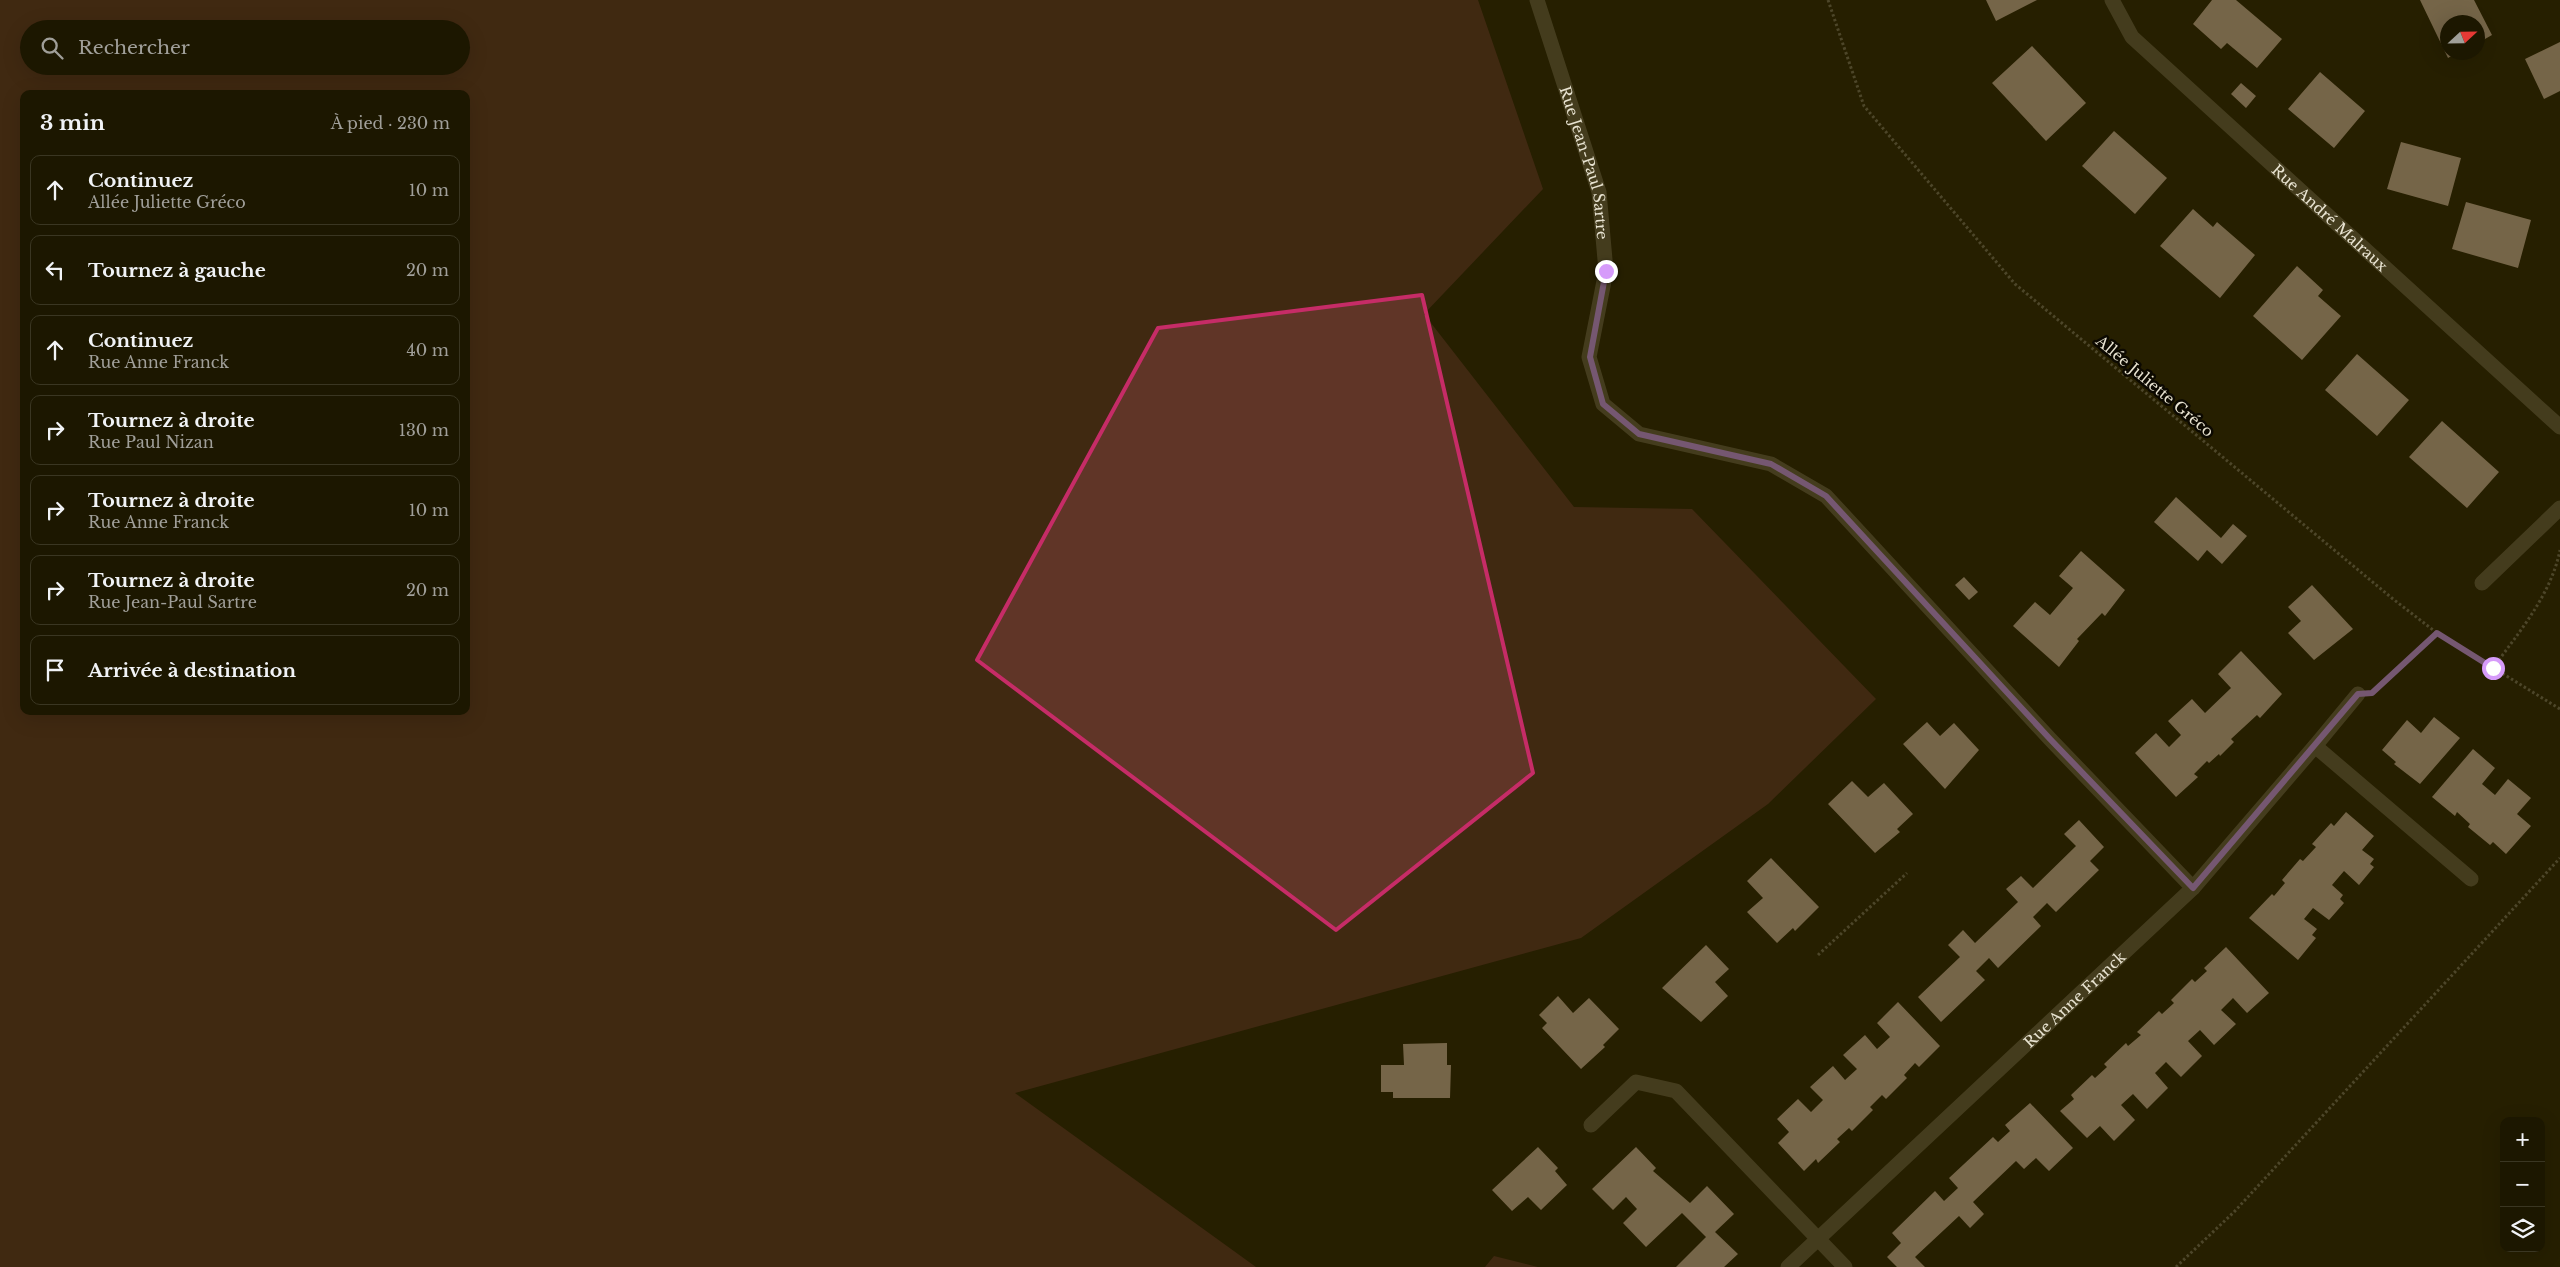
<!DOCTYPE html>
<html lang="fr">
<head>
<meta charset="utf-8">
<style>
	body { margin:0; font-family:"Libre Baskerville",serif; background:#29240f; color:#f1f3f6 }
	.controls { position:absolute; right:15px; bottom:15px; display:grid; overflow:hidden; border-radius:10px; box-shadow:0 5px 20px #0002 }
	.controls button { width:45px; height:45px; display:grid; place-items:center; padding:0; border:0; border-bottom:1px solid #3a3622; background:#1c1700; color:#f1f3f6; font:25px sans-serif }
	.compass { position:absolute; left:2440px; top:15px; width:45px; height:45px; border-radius:50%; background:#1c1700; box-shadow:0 5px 20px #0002; rotate:68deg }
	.stop { position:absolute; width:15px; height:15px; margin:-11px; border:4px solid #d69bfa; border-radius:50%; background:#fff }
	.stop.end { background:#d69bfa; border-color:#fff; box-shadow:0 1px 5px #0008 }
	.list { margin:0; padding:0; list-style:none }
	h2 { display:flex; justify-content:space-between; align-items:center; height:65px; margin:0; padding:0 20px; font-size:21px }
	h2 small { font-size:16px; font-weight:400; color:#a09f99 }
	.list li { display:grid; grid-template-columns:32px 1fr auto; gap:15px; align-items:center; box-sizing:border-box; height:70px; margin:0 10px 10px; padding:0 10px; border:1px solid #3a3622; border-radius:10px }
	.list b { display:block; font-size:19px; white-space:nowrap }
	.list p { margin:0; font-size:16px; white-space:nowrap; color:#a09f99 }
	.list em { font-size:16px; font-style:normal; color:#a09f99 }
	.icon { flex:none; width:28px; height:28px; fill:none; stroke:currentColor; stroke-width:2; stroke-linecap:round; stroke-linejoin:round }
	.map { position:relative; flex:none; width:2560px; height:1267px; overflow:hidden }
	.search { position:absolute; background:#1c1700; box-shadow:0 5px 20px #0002; left:20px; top:20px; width:450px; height:55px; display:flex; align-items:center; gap:12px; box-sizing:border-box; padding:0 18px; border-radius:28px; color:#a09f99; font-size:19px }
	.panel { position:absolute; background:#1c1700; box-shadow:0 5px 20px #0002; left:20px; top:90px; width:450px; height:625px; border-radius:10px }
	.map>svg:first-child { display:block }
</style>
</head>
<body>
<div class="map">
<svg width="2560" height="1267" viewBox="0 0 2560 1267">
	<rect width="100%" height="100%" fill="#261f00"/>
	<path fill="#603527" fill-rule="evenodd" d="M0,0H1478L1543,189L1424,314L1574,507L1692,509L1876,699L1768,804L1581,938L1015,1093L1256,1267H0ZM29,29H461V66H29ZM24,94H466V711H24Z
		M1494,1256L1538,1267H1485Z"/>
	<path fill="#d5ba9f" d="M1986,0H2037L1996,21Z
		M2212,0H2236L2282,39L2257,68L2227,43L2221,49L2193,24Z
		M2420,0H2474L2492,35L2478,43V22H2448V52H2458L2448,58Z
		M2560,42V91L2544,99L2525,59Z
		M2032,46L2086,103L2046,141L1992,83Z
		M2320,72L2365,111L2334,148L2288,109Z
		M2241,83L2256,96L2246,108L2231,94Z
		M2114,131L2167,178L2135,214L2082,166Z
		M2401,142L2461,158L2448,206L2387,189Z
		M2466,202L2531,220L2518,268L2452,249Z
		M2193,209L2213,227L2217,222L2255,255L2220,298L2160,246Z
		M2297,266L2323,290L2318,296L2341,316L2302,360L2253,316Z
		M2357,354L2409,400L2377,436L2325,390Z
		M2442,421L2499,472L2467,508L2409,457Z
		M2176,497L2221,538L2233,524L2247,536L2222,564L2207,550L2198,561L2154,522Z
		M2081,551L2125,590L2105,616L2102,613L2077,639L2079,641L2059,667L2013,626L2035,602L2050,615L2073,588L2059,576Z
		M1964,577L1978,592L1969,600L1955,585Z
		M2312,585L2353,629L2314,660L2288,633L2301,621L2288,607Z
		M2241,651L2282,694L2260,718L2257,715L2231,739L2234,742L2220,756L2219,754L2209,763L2207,761L2194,774L2198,777L2176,797L2135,753L2156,733L2169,747L2181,735L2168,721L2192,699L2205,713L2231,688L2218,674Z
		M2434,717L2460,738L2420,784L2394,764L2396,762L2382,750L2407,720L2421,733Z
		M1927,722L1940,736L1954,723L1979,750L1945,789L1903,744Z
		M2473,749L2495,768L2482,784L2495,795L2508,779L2531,798L2517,814L2531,826L2506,854L2493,842L2490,845L2468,827L2470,824L2457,812L2455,816L2432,797Z
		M1852,781L1868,797L1884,783L1913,814L1897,829L1900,832L1875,853L1828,804Z
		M2346,812L2374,836L2362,850L2374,859L2370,864L2374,867L2359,885L2344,871L2332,885L2343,895L2340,899L2344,903L2329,920L2313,908L2304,919L2317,929L2312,935L2316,938L2298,960L2249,918L2272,894L2274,896L2285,883L2282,880L2300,859L2303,861L2316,847L2312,844L2331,823L2334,826Z
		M2079,820L2104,847L2090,861L2099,870L2056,912L2047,903L2033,917L2041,926L1998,968L1989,958L1976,971L1985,980L1941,1022L1918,997L1960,957L1948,945L1963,930L1975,943L2018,902L2006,889L2021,876L2033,888L2076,846L2064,834Z
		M1771,858L1819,907L1795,931L1793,928L1777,943L1747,912L1763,898L1747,881Z
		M1706,945L1729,969L1715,982L1728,996L1701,1022L1662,988Z
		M2226,947L2269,993L2247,1013L2233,998L2221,1010L2236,1024L2214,1045L2200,1030L2188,1041L2202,1056L2181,1077L2166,1062L2155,1073L2168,1088L2147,1109L2133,1094L2121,1105L2135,1120L2114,1141L2100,1126L2087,1138L2060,1111L2074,1099L2071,1095L2092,1075L2095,1078L2107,1067L2104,1064L2126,1043L2128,1046L2141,1035L2137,1032L2159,1011L2162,1014L2174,1003L2171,1000L2192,979L2195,982L2207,971L2204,968Z
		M1558,996L1573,1013L1589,998L1619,1029L1603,1045L1605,1047L1581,1069L1542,1028L1547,1023L1539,1015Z
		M1898,1002L1940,1046L1919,1067L1915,1063L1904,1075L1907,1078L1886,1099L1882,1095L1870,1107L1873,1110L1852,1131L1849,1128L1837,1139L1840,1142L1818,1163L1816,1159L1804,1171L1778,1143L1789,1132L1777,1119L1798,1099L1811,1112L1823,1100L1810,1087L1833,1066L1845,1080L1857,1069L1843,1055L1865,1035L1877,1049L1890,1037L1877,1023Z
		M1447,1043V1065H1451L1450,1098H1393V1092H1381V1065H1404L1403,1044Z
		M2030,1103L2073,1148L2049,1171L2036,1158L2024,1169L2016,1161L1973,1202L1984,1214L1970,1228L1959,1216L1915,1257L1925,1267H1897L1887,1257L1901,1243L1892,1233L1935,1191L1944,1201L1958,1188L1949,1178L1993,1137L1998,1142L2010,1131L2005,1125Z
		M1538,1147L1558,1168L1555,1171L1567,1185L1541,1210L1528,1197L1512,1211L1492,1190Z
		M1636,1147L1656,1168L1653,1171L1690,1203L1707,1186L1734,1214L1715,1232L1738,1254L1724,1267H1676L1706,1237L1682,1213L1646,1247L1623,1223L1637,1209L1626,1197L1613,1210L1592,1189Z"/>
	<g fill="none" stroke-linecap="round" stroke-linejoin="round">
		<path stroke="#7c765c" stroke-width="3" stroke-dasharray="2.5 2.5" stroke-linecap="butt" d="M1828,0L1864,106L2015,284L2393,599L2437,633L2560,709
			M2493,668C2519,632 2551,595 2560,550
			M2382,683L2437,633
			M1818,955L1907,873
			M2176,1267L2234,1212L2560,858"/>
		<g stroke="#696141" stroke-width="15">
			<path id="s1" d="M1537,0L1599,192L1606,271L1589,357L1603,404L1639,434L1771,464L1826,496L2050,739L2193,888"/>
			<path id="s2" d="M2112,0L2132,37L2560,427"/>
			<path d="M2482,583L2560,508"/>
			<path d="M2315,746L2358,694"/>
			<path d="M1591,1125L1636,1082L1676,1091L1845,1267"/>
			<path id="s3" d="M1788,1267L2193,888L2315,746L2471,879"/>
		</g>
	</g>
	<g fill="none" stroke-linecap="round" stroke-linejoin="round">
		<path stroke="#d69bfa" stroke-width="6" d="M1606,271L1590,357L1603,404L1639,434L1771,464L1826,496L2050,739L2193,888L2358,694L2372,693L2437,633L2493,668"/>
	</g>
	<path d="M0 0H2560V1267H0ZM1422,295L1533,773L1336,930L977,660L1158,328Z" fill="#261f00" fill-opacity=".55" fill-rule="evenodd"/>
	<path fill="none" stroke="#c62c67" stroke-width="4" stroke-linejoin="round" d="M1422,295L1533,773L1336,930L977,660L1158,328Z"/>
	<g text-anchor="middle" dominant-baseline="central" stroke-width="5" stroke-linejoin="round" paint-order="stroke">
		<g font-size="15" fill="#e8e3d1" stroke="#0c0901">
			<text stroke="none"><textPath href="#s1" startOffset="170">Rue Jean-Paul Sartre</textPath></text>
			<text stroke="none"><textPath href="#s2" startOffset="310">Rue André Malraux</textPath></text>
			<text transform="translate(2155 386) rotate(40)">Allée Juliette Gréco</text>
			<text stroke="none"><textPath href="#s3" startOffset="392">Rue Anne Franck</textPath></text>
		</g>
	</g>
</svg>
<div class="controls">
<button>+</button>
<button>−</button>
<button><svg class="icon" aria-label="layers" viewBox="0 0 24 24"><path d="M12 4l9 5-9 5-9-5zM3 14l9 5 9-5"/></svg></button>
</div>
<svg class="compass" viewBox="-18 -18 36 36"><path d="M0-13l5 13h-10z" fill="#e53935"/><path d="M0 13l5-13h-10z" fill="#a09f99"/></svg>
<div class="stop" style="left:2493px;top:668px"></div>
<div class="stop end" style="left:1606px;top:271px"></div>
<div class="search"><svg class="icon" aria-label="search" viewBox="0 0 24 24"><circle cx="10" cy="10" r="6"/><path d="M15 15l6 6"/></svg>Rechercher</div>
<section class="panel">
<h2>3 min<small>À pied · 230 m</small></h2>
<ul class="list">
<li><svg class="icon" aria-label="ahead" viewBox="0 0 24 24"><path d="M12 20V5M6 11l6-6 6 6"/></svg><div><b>Continuez</b><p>Allée Juliette Gréco</p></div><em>10 m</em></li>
<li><svg class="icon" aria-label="left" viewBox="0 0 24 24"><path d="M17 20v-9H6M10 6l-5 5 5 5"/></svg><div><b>Tournez à gauche</b></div><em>20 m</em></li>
<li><svg class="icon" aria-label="ahead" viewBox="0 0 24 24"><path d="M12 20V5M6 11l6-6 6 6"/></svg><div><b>Continuez</b><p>Rue Anne Franck</p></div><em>40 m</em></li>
<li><svg class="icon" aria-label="right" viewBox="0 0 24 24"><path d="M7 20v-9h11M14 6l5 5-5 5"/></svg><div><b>Tournez à droite</b><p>Rue Paul Nizan</p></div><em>130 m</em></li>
<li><svg class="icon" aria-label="right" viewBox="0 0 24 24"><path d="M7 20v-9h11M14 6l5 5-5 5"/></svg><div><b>Tournez à droite</b><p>Rue Anne Franck</p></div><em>10 m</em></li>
<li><svg class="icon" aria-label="right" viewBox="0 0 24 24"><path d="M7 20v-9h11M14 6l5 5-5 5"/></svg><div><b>Tournez à droite</b><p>Rue Jean-Paul Sartre</p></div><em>20 m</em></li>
<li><svg class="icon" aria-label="arrive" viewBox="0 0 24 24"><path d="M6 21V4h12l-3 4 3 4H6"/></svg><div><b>Arrivée à destination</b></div></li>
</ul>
</section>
</div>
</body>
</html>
